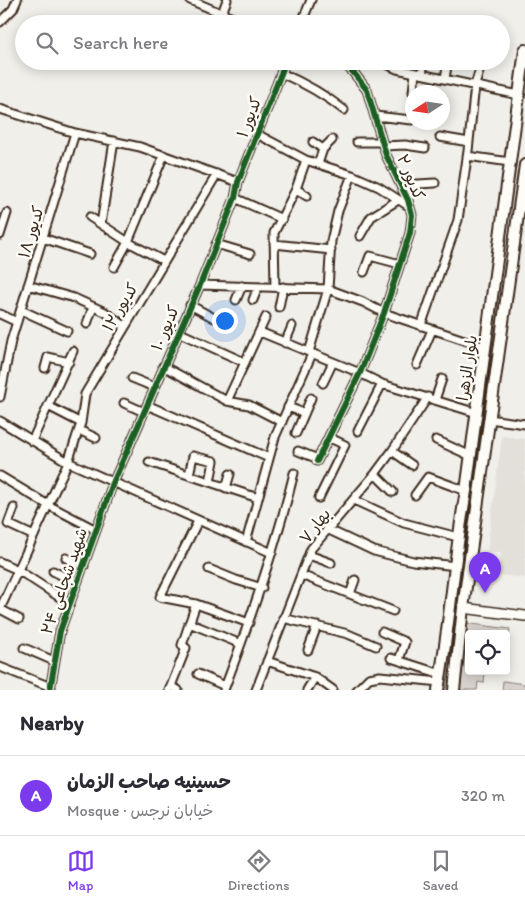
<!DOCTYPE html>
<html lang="en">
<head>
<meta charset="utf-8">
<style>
	body { margin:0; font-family:Itim,"Playpen Sans Arabic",sans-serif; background:#f7f7f7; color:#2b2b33 }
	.controls { position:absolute; right:15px; bottom:15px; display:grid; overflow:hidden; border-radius:5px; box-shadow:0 2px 12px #0003 }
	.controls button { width:45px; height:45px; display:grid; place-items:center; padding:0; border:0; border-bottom:1px solid #e1e1e2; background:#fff; color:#2b2b33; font:25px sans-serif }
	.compass { position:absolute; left:405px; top:85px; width:45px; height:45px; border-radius:50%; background:#fff; box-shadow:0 2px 12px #0003; rotate:258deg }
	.you { position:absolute; left:224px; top:320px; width:18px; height:18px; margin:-12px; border:4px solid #fff; border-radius:50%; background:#1a73e8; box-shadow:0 0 0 8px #1a73e833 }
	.badge { display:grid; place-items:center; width:32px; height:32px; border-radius:50%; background:#7c3aed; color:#fff; font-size:16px; font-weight:700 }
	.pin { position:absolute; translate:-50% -41px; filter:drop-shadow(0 1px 2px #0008) }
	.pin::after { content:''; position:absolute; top:26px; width:18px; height:15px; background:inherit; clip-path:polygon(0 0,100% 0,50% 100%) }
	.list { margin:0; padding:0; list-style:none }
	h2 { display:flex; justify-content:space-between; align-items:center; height:65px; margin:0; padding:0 20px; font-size:21px }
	h2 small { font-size:16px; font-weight:400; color:#7c7c81 }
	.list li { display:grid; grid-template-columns:32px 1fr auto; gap:15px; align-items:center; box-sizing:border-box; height:80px; padding:0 20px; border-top:1px solid #e1e1e2 }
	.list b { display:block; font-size:19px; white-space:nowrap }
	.list p { margin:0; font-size:16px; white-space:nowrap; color:#7c7c81 }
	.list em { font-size:16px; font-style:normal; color:#7c7c81 }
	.icon { flex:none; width:28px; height:28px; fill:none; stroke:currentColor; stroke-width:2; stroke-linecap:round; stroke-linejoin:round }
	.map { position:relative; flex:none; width:525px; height:690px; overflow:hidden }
	.search { position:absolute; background:#fff; box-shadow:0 2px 12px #0003; left:15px; right:15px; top:15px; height:55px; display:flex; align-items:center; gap:12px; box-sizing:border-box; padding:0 18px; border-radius:28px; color:#7c7c81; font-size:19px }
	.sheet { height:145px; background:#fff }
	nav { display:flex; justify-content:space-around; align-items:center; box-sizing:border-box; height:70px; border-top:1px solid #e1e1e2; background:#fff; font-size:14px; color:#7c7c81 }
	nav a { display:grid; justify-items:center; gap:2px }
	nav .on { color:#7c3aed }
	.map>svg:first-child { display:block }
</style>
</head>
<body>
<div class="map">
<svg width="525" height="690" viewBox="0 0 525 690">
	<rect width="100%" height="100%" fill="#f1efea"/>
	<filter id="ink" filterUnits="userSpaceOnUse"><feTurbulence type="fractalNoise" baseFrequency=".02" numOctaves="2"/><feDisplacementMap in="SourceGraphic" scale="10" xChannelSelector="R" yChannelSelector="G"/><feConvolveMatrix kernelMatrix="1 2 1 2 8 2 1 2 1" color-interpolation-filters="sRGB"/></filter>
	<g filter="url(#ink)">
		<path fill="#e3e0da" d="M502,436L525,439V578L498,575L501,553L487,551Z"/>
		<path fill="#d7d2cc" stroke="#897e75" d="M474,467L476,468L446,690H442Z
			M464,623L510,629L506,663V634H469V671H485L484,683L478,682L477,690H457Z
			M503,681L525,684V690H502Z"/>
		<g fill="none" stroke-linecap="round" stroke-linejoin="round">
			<defs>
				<path id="minor" d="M190,0L247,24
					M222,13L227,0
					M0,22L13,9L17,0
					M301,24L311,0
					M380,61L397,69L519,95
					M281,73C304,83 324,94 344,110
					M422,74L424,62
					M445,79L447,66
					M413,92L415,73
					M0,109L75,133L140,147L238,182
					M375,116L412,120
					M257,134L306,160L352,175L379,187L410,207
					M440,137L469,142
					M313,142L323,149
					M357,142H382
					M383,146L405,145L425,148
					M467,156L510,162
					M318,164L323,149L332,140
					M401,185L435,183
					M296,189L307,196
					M235,198L282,219
					M90,217L128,242L164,261
					M101,224L114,141
					M0,235L7,213
					M360,236L371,217L398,200
					M43,238L90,254
					M216,244L250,254
					M274,244L331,250
					M114,267L128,242L164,155
					M364,272L370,256L400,264
					M28,285L74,298L105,312L125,326
					M200,285L328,289L363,302L384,313L485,347
					M275,287L274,233L296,189L306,160
					M236,300L242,286
					M253,300L258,287
					M190,305L214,318
					M279,307L283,287
					M21,310L67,331
					M0,314L17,322
					M87,324L93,307
					M421,326L458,220L468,151L475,85L479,72
					M178,332L244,362
					M260,332L360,373L382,384L477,413
					M285,343L292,326
					M309,352L328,289L331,241L338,211L352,175
					M417,365L432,330
					M163,366L227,401L249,405L282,422
					M45,368L48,357L69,362
					M132,378L154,387
					M323,383L333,362
					M0,397L11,341L75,133
					M435,400L442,379
					M227,401L266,317
					M124,403L144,412
					M147,405L269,458
					M48,406L81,423
					M288,407L304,413
					M489,419L525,424
					M0,421L68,462L272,553
					M79,430L96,438
					M358,431L382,384
					M296,433L311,398
					M436,440L471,456
					M32,441L73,351
					M298,451L318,459
					M392,451L412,465
					M317,461L360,373L384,313L410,233L412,215L408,200L386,155L367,90L353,72L341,61
					M149,462L258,498
					M375,474L393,492
					M189,475L193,456L214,461L210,482
					M0,476L48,505L96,530
					M226,488L230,474
					M415,495L428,477L466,491
					M319,498L345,445L330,438
					M354,500L404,523L458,537
					M14,508L8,524L34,536
					M198,521L160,597L196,604L249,623
					M327,529L374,551L413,561L456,566
					M246,542L275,437L312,354
					M309,555L331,563
					M66,558L84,566
					M0,562L18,570L70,604
					M209,569L236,580L262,588
					M53,571L77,583
					M301,575L393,611
					M350,594L355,580
					M0,609L68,462L81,423L85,394L217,174
					M0,609L19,619
					M283,618L348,634L376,646
					M189,623L241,644
					M382,632L405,642L399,660
					M24,648L54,661
					M308,650L317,626
					M391,658L441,674
					M267,661L315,677L333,690
					M0,667L51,687
					M198,674L225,686
					M171,686L186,648L182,645L196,604
					M50,690L60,631L113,483L200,285L235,198L238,182L286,61
					M169,690L171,686L178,690
					M224,690C251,618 276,547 294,473
					M256,690L311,549L375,474L392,451L428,397
					M307,690L315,677
					M357,690L369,678L380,676L440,682"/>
				<path id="tertiary" d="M463,608L525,616"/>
				<path id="secondary" d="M438,690C450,624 454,557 466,491L525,50
					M454,690L463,608L525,165"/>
			</defs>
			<use href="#minor" stroke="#3b2a1e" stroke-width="11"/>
			<use href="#tertiary" stroke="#3b2a1e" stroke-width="12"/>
			<use href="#secondary" stroke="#3b2a1e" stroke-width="14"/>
			<use href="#minor" stroke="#fdfcf7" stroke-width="7"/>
			<use href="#tertiary" stroke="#fdfcf7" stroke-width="9"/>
			<use href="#secondary" stroke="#fdfcf7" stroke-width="10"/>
			<defs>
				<path id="cycleway" d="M317,461L360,373L384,313L410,233L412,215L408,200L386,155L367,90L353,72L341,61
					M50,690L60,631L113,483L200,285L235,198L238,182L286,61"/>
			</defs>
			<use href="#cycleway" stroke="#fdfcf7" stroke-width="9"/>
			<use href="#cycleway" stroke="#1b5e20" stroke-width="6"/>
		</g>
	</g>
	<g text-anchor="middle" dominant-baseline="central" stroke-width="5" stroke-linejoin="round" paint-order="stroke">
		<g font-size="16" fill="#3b2a1e" stroke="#fdfcf7">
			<text transform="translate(249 117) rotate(-69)">کدیور ۱</text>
			<text transform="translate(411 177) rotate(67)">۲ کدیور</text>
			<text transform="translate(31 232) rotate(-73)">کدیور ۱۸</text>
			<text transform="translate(120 307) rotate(-59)">کدیور ۱۲</text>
			<text transform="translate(165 328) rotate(-67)">کدیور ۱۰</text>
			<text transform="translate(467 368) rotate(-82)">بلوار الزهرا</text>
			<text transform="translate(315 526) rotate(-52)">بهار ۷</text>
			<text transform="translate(64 581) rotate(-71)">شهید شجاعی ۲۴</text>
		</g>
	</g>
</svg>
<div class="controls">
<button><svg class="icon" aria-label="locate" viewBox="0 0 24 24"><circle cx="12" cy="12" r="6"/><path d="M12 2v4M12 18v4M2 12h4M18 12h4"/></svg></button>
</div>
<svg class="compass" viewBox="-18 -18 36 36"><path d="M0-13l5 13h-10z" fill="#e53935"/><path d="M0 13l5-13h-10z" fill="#7c7c81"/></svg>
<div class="you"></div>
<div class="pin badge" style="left:485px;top:593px">A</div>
<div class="search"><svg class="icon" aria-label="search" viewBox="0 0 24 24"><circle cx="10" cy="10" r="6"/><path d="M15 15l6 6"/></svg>Search here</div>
</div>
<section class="sheet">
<h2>Nearby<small></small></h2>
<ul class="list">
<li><span class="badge">A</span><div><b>حسینیه صاحب الزمان</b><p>Mosque · خیابان نرجس</p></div><em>320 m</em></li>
</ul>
</section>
<nav>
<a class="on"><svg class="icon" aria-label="map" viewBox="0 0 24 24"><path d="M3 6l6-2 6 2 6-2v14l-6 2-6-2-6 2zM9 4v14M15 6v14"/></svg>Map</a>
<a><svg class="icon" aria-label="directions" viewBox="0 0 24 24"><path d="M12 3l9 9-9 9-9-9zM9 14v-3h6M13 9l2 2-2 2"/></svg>Directions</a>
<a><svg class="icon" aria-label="saved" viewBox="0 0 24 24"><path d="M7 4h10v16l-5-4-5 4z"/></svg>Saved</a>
</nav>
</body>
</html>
